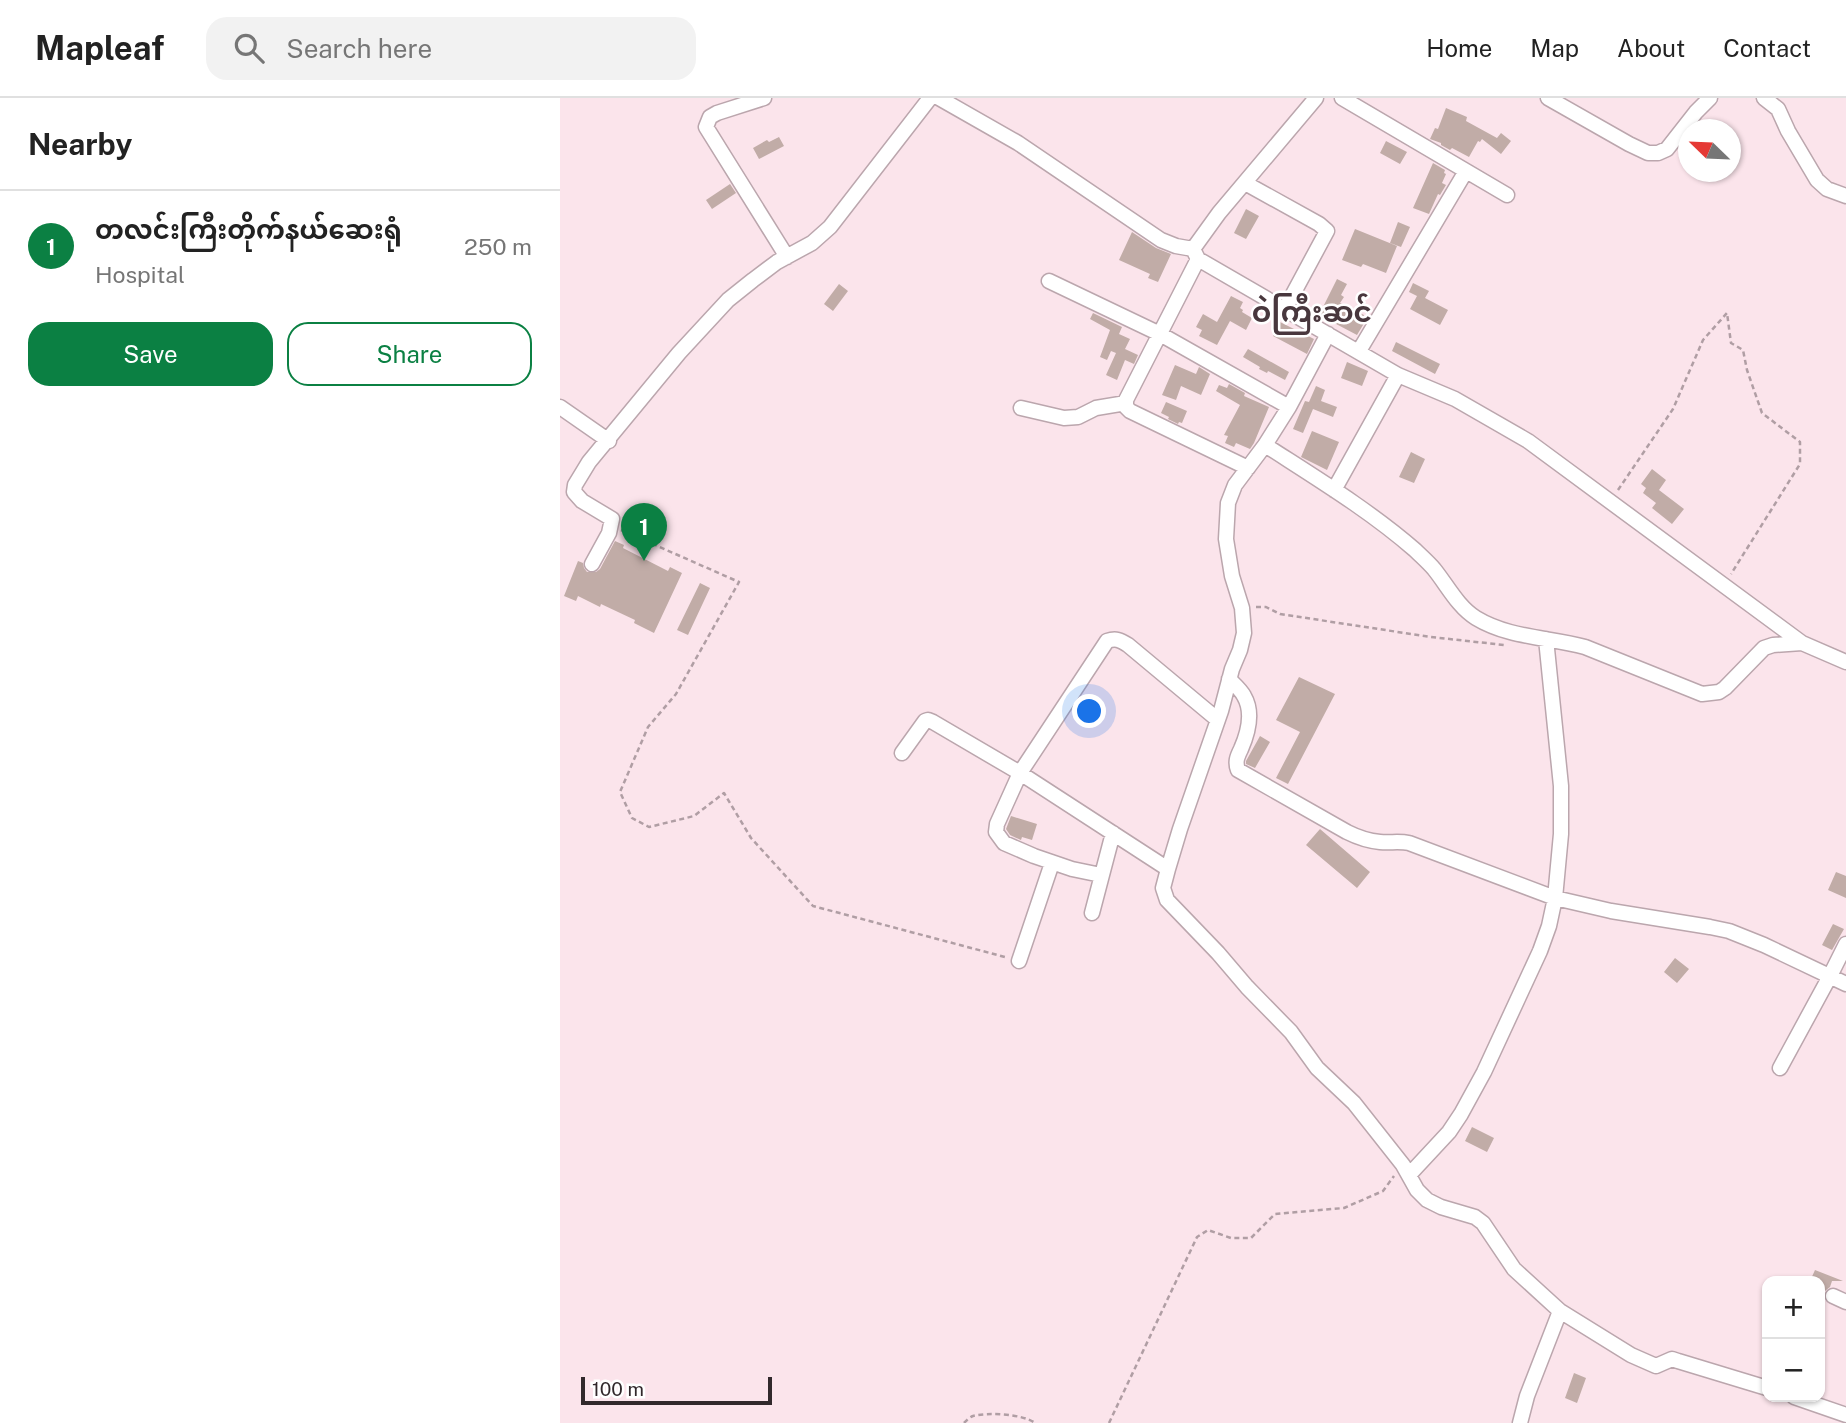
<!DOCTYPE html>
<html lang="en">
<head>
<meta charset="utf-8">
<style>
	body { margin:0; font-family:"Public Sans","Noto Sans Myanmar",sans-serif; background:#f2f2f2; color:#222 }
	.controls { position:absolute; right:21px; bottom:21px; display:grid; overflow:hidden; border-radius:14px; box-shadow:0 2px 5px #0004 }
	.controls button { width:63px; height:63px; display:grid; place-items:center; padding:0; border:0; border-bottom:2px solid #e0e0e0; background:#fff; color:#222; font:35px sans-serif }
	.compass { position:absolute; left:1118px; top:21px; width:63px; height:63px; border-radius:50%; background:#fff; box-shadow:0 2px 5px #0004; rotate:293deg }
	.scale { position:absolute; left:21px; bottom:18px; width:191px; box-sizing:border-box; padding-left:7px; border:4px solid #31282b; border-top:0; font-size:19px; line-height:24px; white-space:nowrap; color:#31282b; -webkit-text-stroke:5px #fff; paint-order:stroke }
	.you { position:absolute; left:530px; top:614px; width:24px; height:24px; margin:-18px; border:5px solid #fff; border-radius:50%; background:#1a73e8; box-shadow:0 0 0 10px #1a73e833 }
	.badge { display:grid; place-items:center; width:46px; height:46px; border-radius:50%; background:#0b8043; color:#fff; font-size:23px; font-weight:700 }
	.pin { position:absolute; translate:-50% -58px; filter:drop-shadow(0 2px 4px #0008) }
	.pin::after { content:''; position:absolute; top:37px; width:24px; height:21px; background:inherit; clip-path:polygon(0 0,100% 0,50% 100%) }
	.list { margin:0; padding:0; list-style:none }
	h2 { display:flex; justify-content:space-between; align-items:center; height:91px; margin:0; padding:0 28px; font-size:30px }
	h2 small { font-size:23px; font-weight:400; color:#767676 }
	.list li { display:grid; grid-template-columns:46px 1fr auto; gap:21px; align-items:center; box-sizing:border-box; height:112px; padding:0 28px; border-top:2px solid #e0e0e0 }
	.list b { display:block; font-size:26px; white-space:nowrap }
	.list p { margin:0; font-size:23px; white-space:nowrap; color:#767676 }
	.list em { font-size:23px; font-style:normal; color:#767676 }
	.actions { display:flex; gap:14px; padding:21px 28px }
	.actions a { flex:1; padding:16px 0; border:2px solid #0b8043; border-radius:21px; text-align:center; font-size:24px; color:#0b8043 }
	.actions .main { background:#0b8043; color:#fff }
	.icon { flex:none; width:38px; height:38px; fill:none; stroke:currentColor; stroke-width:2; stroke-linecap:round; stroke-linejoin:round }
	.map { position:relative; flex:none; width:1286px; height:1325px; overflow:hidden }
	header { display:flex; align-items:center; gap:42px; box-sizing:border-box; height:98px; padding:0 35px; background:#fff; border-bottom:2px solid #e0e0e0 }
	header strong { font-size:33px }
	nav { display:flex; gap:38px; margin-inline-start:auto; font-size:24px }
	.search { width:490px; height:63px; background:#f2f2f2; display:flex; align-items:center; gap:18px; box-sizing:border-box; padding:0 24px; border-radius:21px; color:#767676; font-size:26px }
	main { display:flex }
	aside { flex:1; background:#fff }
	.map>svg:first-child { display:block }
</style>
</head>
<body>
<header>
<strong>Mapleaf</strong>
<div class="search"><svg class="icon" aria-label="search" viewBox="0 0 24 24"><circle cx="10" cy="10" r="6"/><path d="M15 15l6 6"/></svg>Search here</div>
<nav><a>Home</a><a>Map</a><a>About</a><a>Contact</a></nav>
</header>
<main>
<aside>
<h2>Nearby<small></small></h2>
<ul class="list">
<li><span class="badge">1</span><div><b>တလင်းကြီးတိုက်နယ်ဆေးရုံ</b><p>Hospital</p></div><em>250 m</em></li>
</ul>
<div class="actions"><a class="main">Save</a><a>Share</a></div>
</aside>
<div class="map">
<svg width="1286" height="1325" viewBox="0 0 1286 1325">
	<rect width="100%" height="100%" fill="#fbe4eb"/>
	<path fill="#c1aca7" d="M886,10L907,19L906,23L937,40L941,35L951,43L941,56L922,41L920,44L918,43L909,59L892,50L890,52L881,47V45L870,41L875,30L878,31Z
		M219,39L224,48L199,61L193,50L207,42L209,44Z
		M826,43L847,54L840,66L820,55Z
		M873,65L885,72L884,75L886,76L882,85L886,87L880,97L878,96L869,116L853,110Z
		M170,86L176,95L152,111L146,102Z
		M686,111L699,118L686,141L674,135Z
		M838,124L850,129L841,149L830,145Z
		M795,131L837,148L826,175L803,166L801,169L782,162Z
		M572,134L596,150L611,156L598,184L588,180L590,176L559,162Z
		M777,181L787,186L781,197L784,199L780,205L804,217L803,220L806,222L797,237L759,217Z
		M853,185L869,193L865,200L888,212L880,227L850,211L857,198L849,194Z
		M279,186L288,193L273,213L264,206Z
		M671,198L683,204L680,210L683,212L682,214L692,220L686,232L670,223L657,247L639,238L642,232L636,229L643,216L657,224Z
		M533,215L562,229L559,236L570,241L565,251L578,257L574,266L565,262L557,282L546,277L556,255L551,253L547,262L540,259L550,232L530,221Z
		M720,224L754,241L747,256L713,238Z
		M836,244L880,266L875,276L832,253Z
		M688,251L729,274L725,282L708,273L707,275L699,271L700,269L683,259Z
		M787,264L808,273L802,288L781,280Z
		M615,267L636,276L639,269L650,276L641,297L621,288L616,302L602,297Z
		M669,286L685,295L684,298L709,309L694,345L690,351L676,345L674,349L665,345L668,338L664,337L680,307L656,293L659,287L667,290Z
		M756,288L765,292L761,303L777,309L773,319L753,311L743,335L733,331L745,303L749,304Z
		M606,304L627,313L622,325L619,324L618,326L608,321L609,319L601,315Z
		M752,333L779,344L767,372L741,359Z
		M851,354L865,361L854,385L839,379Z
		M1092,371L1106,382L1099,392L1124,411L1112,426L1092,410L1096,405L1083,395L1086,390L1081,386Z
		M55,443L64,447L63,450L108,473L110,469L122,475L94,535L74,525L75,522L41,506L40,509L18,498L16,503L4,498L18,463L23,465L24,470L27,474H36L40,471Z
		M140,485L150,490L128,537L117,532Z
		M739,579L775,596L728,686L716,680L740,634L716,622Z
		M700,638L710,644L695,670L686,666V663Z
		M451,718L477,726L472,742L462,739L461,742L450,737L446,731Z
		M760,731L810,774L797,790L746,747Z
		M1276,774L1286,778V800L1268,792Z
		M1273,826L1284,831L1272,852L1262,847Z
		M1115,860L1129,871L1117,885L1104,874Z
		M912,1029L934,1040L927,1054L905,1043Z
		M1255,1172L1283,1183H1272L1270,1189L1265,1193L1260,1190V1183H1250Z
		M1014,1275L1026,1280L1017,1305L1005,1300Z"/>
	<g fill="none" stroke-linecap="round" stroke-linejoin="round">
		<defs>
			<path id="minor" d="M204,0L157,15L150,19L146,29L227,159
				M379,0L458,45L601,142L616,148L633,151L659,115L756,0
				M782,0L947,97
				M988,0L1069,46L1088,55H1098L1107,51L1136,14L1150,0
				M1204,0L1218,11L1228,33L1257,82L1267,91L1286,98
				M685,85L759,126L767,133L725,211
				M633,151L638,161L838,277L895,301L968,343L1242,545L1286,564
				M638,161L566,302V309L570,313L688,370
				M489,183L600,236L729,309
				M768,236L729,309L705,347L675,387L668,405L666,441L672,478L682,510L684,535L680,552L672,571L661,613L620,731L608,771L603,790L607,802L658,855L687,889L731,934L757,970L794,1005L843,1067L857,1092L867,1102L881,1109L915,1119L923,1125L954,1171L1000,1213L1071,1257L1096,1268L1112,1261L1118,1263L1207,1290
				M799,253L906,73
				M0,309L49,343
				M461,310L504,320L518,319L536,310L566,305
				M705,347C756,380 809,412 855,452C861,458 868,464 874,471C887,487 898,509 916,520C949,540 988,539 1025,549L1142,596L1159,594L1165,590L1204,550L1213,547L1242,545
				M774,392L838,277
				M32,466L49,435L52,421L22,403L14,394L15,387L29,364L119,255L168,202L193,182L217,164L252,145L270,129L370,0
				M669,581C674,586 681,592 684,598C694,615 688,635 681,651C677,659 675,664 678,672L787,734C797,739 809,743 820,744C830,745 839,743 849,745L995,800L1051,813L1150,829L1169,833L1204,847L1286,886
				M342,655L365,623L368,622L373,624L460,675L608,771
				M541,777L512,771L474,758L444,745L436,734L437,726L460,675L547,543C556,540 560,542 568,547L658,622
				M532,815L553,735
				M459,863L492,765
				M1220,970L1270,878L1286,846
				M849,1077L889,1034L901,1016L924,974L980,853L989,828L995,800L1001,736V688L986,541
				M1273,1198L1286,1204
				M1234,1299L1286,1317
				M960,1325L967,1298L1000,1213"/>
		</defs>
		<use href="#minor" stroke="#bba6ad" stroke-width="17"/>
		<path stroke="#b09ea4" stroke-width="2.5" stroke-dasharray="5 3.5" stroke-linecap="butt" d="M1058,392L1113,311L1143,242L1167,215L1171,245L1183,252L1187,272L1202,315L1240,344V366L1171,476
			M61,432L179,484L116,596L88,629L60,694L72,720L89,729L134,718L164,695L191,740L253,808L445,859
			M696,509H706L720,516L871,539L944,547
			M404,1325C407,1322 410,1319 413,1318C428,1314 463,1316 475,1325
			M549,1325L637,1139L648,1132L671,1140H691L715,1116L784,1110L823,1093L834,1078"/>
		<use href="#minor" stroke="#fff" stroke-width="14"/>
	</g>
	<g text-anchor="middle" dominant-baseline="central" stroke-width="5" stroke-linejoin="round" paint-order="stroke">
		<g font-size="28" font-weight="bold" fill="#48373d" stroke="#fff">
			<text x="752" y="213">ဝဲကြီးဆင်</text>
		</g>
	</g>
</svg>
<div class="controls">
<button>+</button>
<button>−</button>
</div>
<svg class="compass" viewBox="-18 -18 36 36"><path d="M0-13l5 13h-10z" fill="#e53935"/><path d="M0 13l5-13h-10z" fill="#767676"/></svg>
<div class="scale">100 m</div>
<div class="you"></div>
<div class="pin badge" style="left:84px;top:463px">1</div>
</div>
</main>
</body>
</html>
